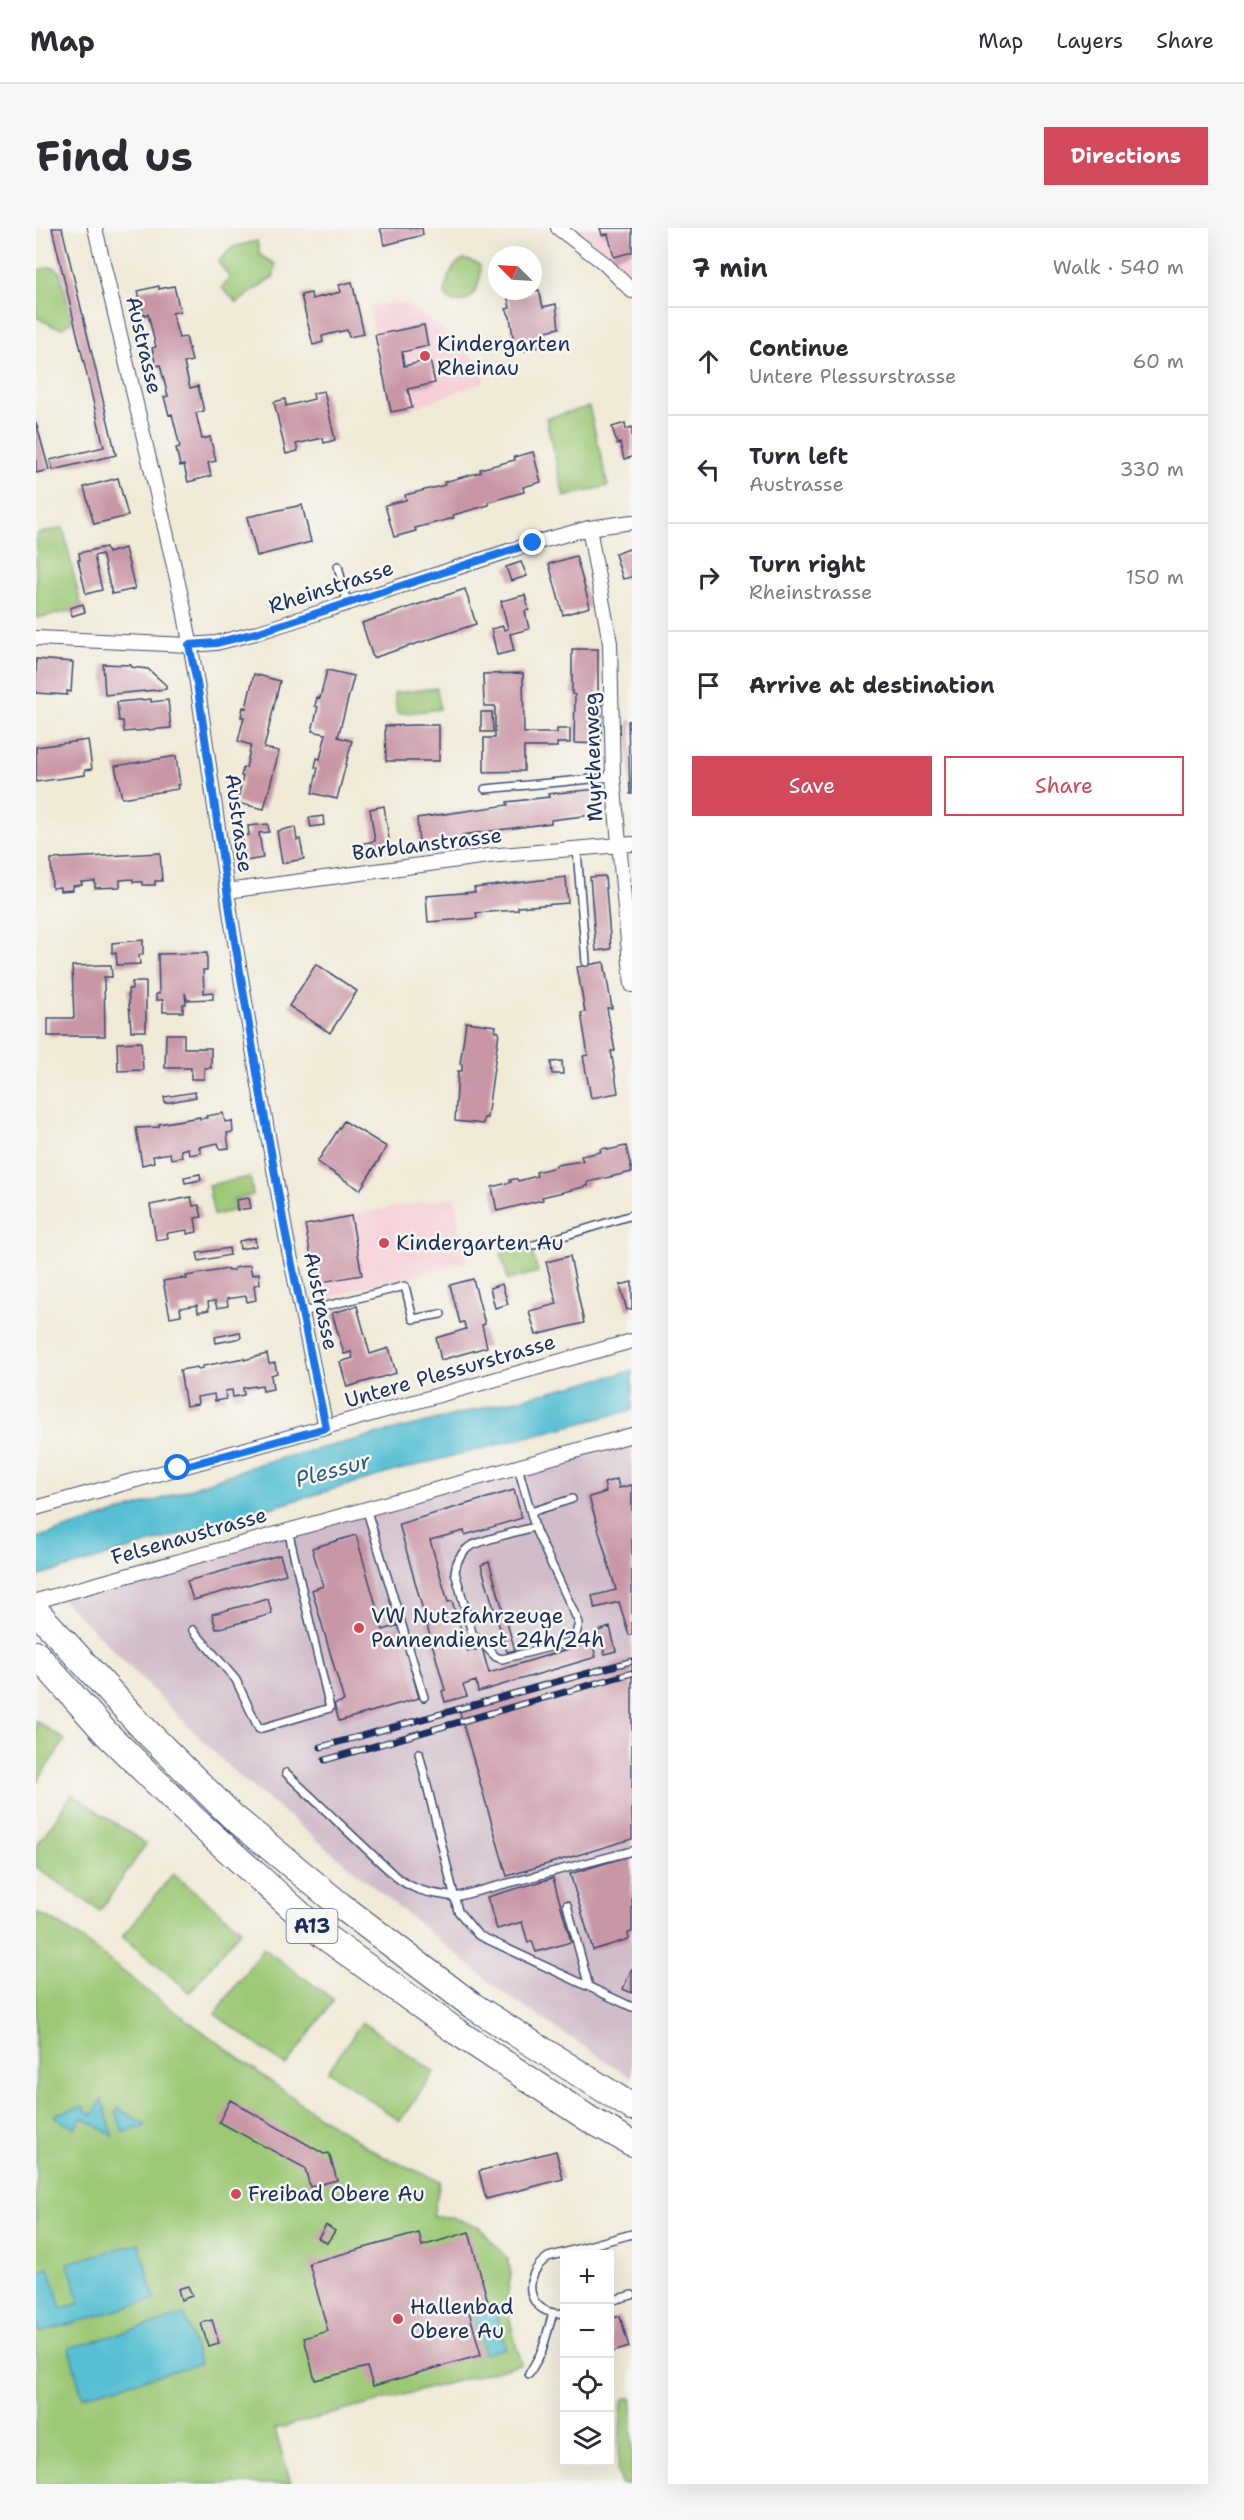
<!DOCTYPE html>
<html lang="en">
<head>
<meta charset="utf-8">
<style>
	body { margin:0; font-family:"Shantell Sans",sans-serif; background:#f7f7f7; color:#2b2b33 }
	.controls { position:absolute; right:18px; bottom:18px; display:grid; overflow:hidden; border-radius:0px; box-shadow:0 6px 24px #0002 }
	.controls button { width:54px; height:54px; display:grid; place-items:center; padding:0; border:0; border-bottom:2px solid #e1e1e2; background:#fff; color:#2b2b33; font:30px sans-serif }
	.compass { position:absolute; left:452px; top:18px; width:54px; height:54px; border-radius:50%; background:#fff; box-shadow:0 6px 24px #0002; rotate:294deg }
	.stop { position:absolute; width:18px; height:18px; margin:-14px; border:4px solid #1a73e8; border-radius:50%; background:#fff }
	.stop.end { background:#1a73e8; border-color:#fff; box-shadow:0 2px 6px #0008 }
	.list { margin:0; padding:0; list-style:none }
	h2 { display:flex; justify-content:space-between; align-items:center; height:78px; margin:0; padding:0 24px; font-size:26px }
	h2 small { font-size:20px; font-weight:400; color:#7c7c81 }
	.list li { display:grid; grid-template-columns:39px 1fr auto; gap:18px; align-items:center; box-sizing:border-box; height:108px; padding:0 24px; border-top:2px solid #e1e1e2 }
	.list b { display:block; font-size:22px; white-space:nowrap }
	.list p { margin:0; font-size:20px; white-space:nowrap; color:#7c7c81 }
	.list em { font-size:20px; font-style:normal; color:#7c7c81 }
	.actions { display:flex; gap:12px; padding:18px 24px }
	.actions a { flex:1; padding:14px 0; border:2px solid #d1495b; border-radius:0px; text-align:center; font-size:21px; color:#d1495b }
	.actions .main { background:#d1495b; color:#fff }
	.icon { flex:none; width:33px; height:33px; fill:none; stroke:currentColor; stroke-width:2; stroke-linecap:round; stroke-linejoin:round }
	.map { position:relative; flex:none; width:596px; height:2256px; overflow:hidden; border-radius:0px }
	header { display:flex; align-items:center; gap:36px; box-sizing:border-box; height:84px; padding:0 30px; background:#fff; border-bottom:2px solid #e1e1e2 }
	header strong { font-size:28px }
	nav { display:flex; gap:33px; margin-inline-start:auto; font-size:21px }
	.intro { display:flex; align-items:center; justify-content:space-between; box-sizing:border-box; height:144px; padding:0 36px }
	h1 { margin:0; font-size:42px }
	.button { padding:15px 27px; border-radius:0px; background:#d1495b; color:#fff; font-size:21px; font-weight:700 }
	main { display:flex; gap:36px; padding:0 36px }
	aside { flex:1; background:#fff; border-radius:0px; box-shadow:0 6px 24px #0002 }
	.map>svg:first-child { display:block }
</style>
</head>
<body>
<header>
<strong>Map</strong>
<nav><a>Map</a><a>Layers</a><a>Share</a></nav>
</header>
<div class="intro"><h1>Find us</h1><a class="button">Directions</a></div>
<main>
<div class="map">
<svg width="596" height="2256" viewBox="0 0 596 2256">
	<rect width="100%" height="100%" fill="#f6f6f2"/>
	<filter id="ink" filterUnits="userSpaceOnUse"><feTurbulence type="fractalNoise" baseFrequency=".0167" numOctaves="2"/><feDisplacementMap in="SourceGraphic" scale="12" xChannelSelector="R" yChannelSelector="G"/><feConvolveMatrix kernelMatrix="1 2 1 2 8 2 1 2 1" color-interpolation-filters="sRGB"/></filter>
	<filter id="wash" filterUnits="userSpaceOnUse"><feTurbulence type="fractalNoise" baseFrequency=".008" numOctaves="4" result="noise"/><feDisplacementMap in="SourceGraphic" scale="24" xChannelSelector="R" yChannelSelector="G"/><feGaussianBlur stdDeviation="1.35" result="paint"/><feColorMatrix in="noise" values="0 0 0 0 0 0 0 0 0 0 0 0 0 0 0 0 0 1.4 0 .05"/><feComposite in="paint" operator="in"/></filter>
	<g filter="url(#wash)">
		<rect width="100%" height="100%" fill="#f0ead7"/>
		<path fill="#f6cfd7" d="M538,0H596V51L577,29Z
			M356,74L368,75L421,112L449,143L448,154L376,180L355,184L333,79Z
			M419,969L431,1034L279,1073L264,995Z"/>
		<path fill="#d1bdc9" d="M596,1208V1850L470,1767L198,1544L22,1367Z"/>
		<path fill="#9cc875" stroke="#5c7c6a" stroke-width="1.5" d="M221,13L224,27L239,36L238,48L201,75L186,60L194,49L182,34L197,19Z
			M428,31L443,36C448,45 441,66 431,72C426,75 421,74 416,74L409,67C409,54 416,36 428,31Z
			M13,39L20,40L24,44L36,93L27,100L17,98L0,89V43Z
			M553,179L572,258L528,269L510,190Z
			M27,300L46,381L0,390V306Z
			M401,460L404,481L361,486L358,465Z
			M214,949L217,967L198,971L200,982L178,987L172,957Z
			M494,1017L502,1044L472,1052L465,1025Z
			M0,1493L29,1512L0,1555Z
			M36,1566L110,1616L64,1683L0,1639V1619Z
			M137,1646L205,1701L154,1764L86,1709Z
			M0,1684L20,1694L46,1711L118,1768L281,1887L346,1928L404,1953L397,1989H416L443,1999L472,2031L475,2046L470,2076L485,2136L239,2201L255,2256H0Z
			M227,1720L298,1772L250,1838L179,1786Z
			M326,1794L398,1844L364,1893L292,1843Z
			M590,2170H596V2256H585L581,2243L586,2173Z"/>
		<path fill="#56bfd3" stroke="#387798" stroke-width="1.5" d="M596,1143V1182L359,1243L0,1349V1310L125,1271L226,1235Z
			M66,1871L77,1908L46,1889L39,1900L19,1890V1886L47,1878L50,1883L57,1887Z
			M82,1881L110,1896L108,1899L87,1904L80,1884Z
			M103,2015L119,2071L3,2105L0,2093V2044L13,2040L25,2080L44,2075L32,2035Z
			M457,2076L470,2120L448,2126L436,2082Z
			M149,2087L163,2136L46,2168L33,2120Z"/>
		<g id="blocks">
			<path fill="#c996a5" d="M16,0H26L80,227L17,242L14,232L68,219Z
				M344,0H386L387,7L349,17Z
				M564,0H596V24L578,29L572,6L566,7Z
				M316,54L328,106L313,109L311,102L286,108L287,114L277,117L265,67L275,65L276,71L305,64L303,57Z
				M123,58V61L138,58L144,83L136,85L143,110L150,109L156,133L148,135L154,160L162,158L168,183L160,185L166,211L174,209L180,233L172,235L175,248L152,254L148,237L144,238L140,220L144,219L136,186L133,187L128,169L132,168L124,137L120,138L116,120L120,119L112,86L108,87L102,63Z
				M503,62L507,79L520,76L523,100L506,104L509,117L487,123L485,114L478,115L474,89L470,81L474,80L471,66L483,63L484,67Z
				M388,97L392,118L366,124L368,138L394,132L399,155L372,161L376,180L355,184L339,107Z
				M288,163L299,212L288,215L287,210L260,216L262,223L250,226L238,174L249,171L250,178L278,171L277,165Z
				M0,194L13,242L0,245Z
				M589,195L590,201L596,199V229L588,231L584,215L581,216L576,199Z
				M497,224L505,254L487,259L488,264L452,274L453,277L417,287L418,290L379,300L380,303L358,309L349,277L370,272L369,267L409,257L408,254L445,244L444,241L479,232L478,229Z
				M82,250L92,288L58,296L48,259Z
				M266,277L275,314L221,328L211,289Z
				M70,319L72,325L89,320L99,361L76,366L66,326L58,328L66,362L50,366L42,332H44L43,325Z
				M596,320V349L587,351L579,326Z
				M540,328L554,379L527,387L513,336Z
				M485,334L491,348L475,353L470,339Z
				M429,361L440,396L337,430L326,395Z
				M489,367L493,382L489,383L493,401L474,406L478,423L461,427L455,401L467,398L468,402L472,401L465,373Z
				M47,376L49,384L36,388L34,380Z
				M536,421H562V466L566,467L565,516L538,515L539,467L536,466Z
				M0,431L37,434L35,464L31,463V467L0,465Z
				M67,436L95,437V439L112,441L130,457V461L69,467Z
				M291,442L318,448L302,509L316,513L301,571L276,565L282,540L279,539L281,530L284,531L290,506L276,503L282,479L279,478L281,469L284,470Z
				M487,445L488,505H521V501H534V515H521V519H488V543L448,544V510H459V478H448L447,446Z
				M218,446L244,453L228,520L243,523L228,581L201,575L207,549L205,548L207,540H210L215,517L202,513L208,489H205L207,479L210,480Z
				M115,471V474L132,472L135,500L88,504L87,493H83L81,474Z
				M445,484H456L457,504H445Z
				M596,492V566H594L592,493Z
				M380,497H403V533H350L349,498Z
				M52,512L56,541L49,542V547L0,554V519Z
				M140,528L144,557H141L142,561L86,570L79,538Z
				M562,561L564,586L515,592V595L426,607L427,611L383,616L381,590L472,577L471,574L513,569L512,566Z
				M348,578L354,617L340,619L341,624L325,627L323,616L339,613L334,581Z
				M287,588L288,597L275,599L273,590Z
				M232,596L233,604L223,605L227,630L210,633L206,608L213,607L212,598Z
				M259,599L261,612L264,611L268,631L246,635L241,603Z
				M124,625L126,653H119V657H106V654H97V651L84,652V659L59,660V653L45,654L46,657L37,658V662L24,663V659L16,660L15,631Z
				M569,648L575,721L560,723L554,649Z
				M530,649L532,675L482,679V682L440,685L441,690L392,694L390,668L439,664L438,660Z
				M107,712V726L103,727L104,736L81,737L80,725H76V715Z
				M171,725V742H167L168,765L177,764V771L151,772L149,765L150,776H147V784H127V772H120V766H123L122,726Z
				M568,734L576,780H571L579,823H575L582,865L555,870L547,828L552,827L545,785L549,784L541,739Z
				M280,736L321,763L294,805L253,778Z
				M67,737H75L76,749H68L69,808H12V790H38L36,738Z
				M96,754H110V803H95L92,761H96Z
				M430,794L460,798L459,803L463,804L451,890H448L447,896L419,893L422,843H426V836H424Z
				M130,806H148V820H175V840H168V851H155V840H129Z
				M105,814L107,842L82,843L81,815Z
				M526,833L527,846H516L515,834Z
				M159,864L160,869L129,875L128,869Z
				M187,885L189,894L196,893L197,904L191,905L193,920L184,921L182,915L163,919L165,925L153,927L152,920L145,922L146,929L135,931L134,925L117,928L118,934L106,937L100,900L123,899V896L164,889V891L171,890L170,888Z
				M308,893L351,919L324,962L281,934Z
				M590,918L596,944L552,954V958L506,969L507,972L461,983L456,959L475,954L474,952L478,951H481L482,953L501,948L500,944L520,939V937L547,933L545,928L565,924L564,921L571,920L572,922Z
				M164,946L165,952L149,955L148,949Z
				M155,969L157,978L163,977L166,989L159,990L161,1004L151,1006V1002L131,1005L132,1010L120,1012L114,977Z
				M213,970L215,980L201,982L200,972Z
				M315,988L326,1047L280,1055L269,997Z
				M219,1010L220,1018L204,1021L203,1013Z
				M193,1020L194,1027L163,1033L161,1025Z
				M534,1028L548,1095L500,1107L493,1083L521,1076L510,1034Z
				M214,1037L216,1047L223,1045L224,1056L218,1057L220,1072L211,1074L210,1068L191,1071L192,1078L181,1080L179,1073L172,1074L173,1082L162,1084L161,1077L144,1080L145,1087L134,1089L127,1053L145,1050L148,1051H151L150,1048L191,1041L192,1043L198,1042V1040Z
				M437,1051L449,1096L446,1097L451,1119L405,1132L400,1110L430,1101L428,1094L424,1095L414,1057Z
				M596,1054V1081L591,1082L584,1057Z
				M466,1056L472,1076L459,1080L454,1060Z
				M321,1078L334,1126L353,1120L360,1145L311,1159L304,1134L317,1130L315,1124L308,1126L296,1085Z
				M204,1104L205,1110L180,1115L179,1109Z
				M231,1126L233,1136L239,1135L241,1145L235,1147L237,1161L227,1163L226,1157L207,1160L208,1167L197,1169L196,1162L189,1163L190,1171L179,1173L178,1166L161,1169L162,1176L150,1178L144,1142L161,1139L162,1141L167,1140V1138L208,1130V1132Z
				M581,1251L583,1260L596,1257V1407H593L583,1374L559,1380L556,1368L580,1362L553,1269L570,1264L568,1255Z
				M478,1262L486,1290L429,1307L428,1303L394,1312L412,1374L416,1373L432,1424L446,1420L453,1445L556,1414L560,1429L442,1464L440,1453L427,1457L431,1468L409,1474L406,1463L409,1462L363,1296Z
				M320,1307L347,1402L363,1397L383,1470L303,1493L298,1476L308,1473L276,1362L287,1358L276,1320Z
				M244,1327L250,1346L157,1372L151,1353Z
				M453,1334L479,1422L471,1424L445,1337Z
				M232,1371L236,1386L180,1401L176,1386Z
				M574,1399L580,1423L569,1426L562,1403Z
				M596,1431V1611L471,1648L423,1482Z
				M596,1627V1704L592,1705L593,1711L557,1722L534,1646Z
				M517,1650L535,1714L500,1724L496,1713L492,1715L486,1694L461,1701L451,1669Z
				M596,1740V1765L587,1761Z
				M194,1872L288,1926L293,1925L301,1952L274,1959L269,1940L183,1894Z
				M520,1923L527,1951L450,1971L443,1943Z
				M290,1997L299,2003L291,2015L282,2010Z
				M433,2004L452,2074L432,2080L445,2127L337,2158L331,2139L279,2152L268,2110L292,2103L273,2035L383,2005L386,2018Z
				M152,2058L156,2068L145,2072L142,2061Z
				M584,2088L593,2119L574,2125V2091Z
				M176,2092L183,2115L172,2118L165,2095Z"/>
		</g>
	</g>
	<g filter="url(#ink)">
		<use href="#blocks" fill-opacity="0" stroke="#3b4b70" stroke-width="1.5"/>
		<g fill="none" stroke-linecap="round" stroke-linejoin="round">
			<defs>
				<path id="lane" d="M302,338L311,375
					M449,561L577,549
					M541,622L550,734
					M498,1017L596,987
					M267,1084L369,1058L377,1091L405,1086
					M482,1239L500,1303L543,1395L538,1413L466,1431L460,1429L436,1405L419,1344C420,1334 425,1325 433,1319C447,1311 481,1304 498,1299
					M330,1280L388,1469
					M495,1284L536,1271
					M157,1402L200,1452L223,1501L294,1480L252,1302
					M383,1525L422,1683L442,1707L596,1779
					M250,1545L359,1648C379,1664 395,1665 419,1669L596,1623
					M531,1677L553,1759
					M574,2073L596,2067
					M528,2085C492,2089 483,2049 512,2029L596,2006
					M493,2146L506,2123L517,2085"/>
				<path id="street" d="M59,0L148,381L161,455L195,690L223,857L250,1008L290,1200
					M522,0L568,35L596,63
					M553,300L574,415L577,549L596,757
					M0,410L153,417L180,415L220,405L491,317L553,300L596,294
					M191,663L452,628L596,616
					M0,1280L596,1113
					M0,1373L596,1207"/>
				<path id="highway" d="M0,1383L109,1502L196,1588L304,1677L437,1778L596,1879
					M0,1426L70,1505L160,1593L288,1708L421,1804L553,1891L596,1915"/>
			</defs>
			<use href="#lane" stroke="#3b4b70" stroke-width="10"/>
			<use href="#street" stroke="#3b4b70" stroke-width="16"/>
			<use href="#highway" stroke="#3b4b70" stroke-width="28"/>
			<use href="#lane" stroke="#fff" stroke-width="7"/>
			<use href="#street" stroke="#fff" stroke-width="14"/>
			<use href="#highway" stroke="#fff" stroke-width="26"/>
			<defs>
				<path id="rail" d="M285,1519L596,1433
					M289,1532L596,1445"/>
			</defs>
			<use href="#rail" stroke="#1b2f5e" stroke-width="7"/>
			<use href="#rail" stroke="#f6f6f2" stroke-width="4.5" stroke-dasharray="14" stroke-linecap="butt"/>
		</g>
	</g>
	<g fill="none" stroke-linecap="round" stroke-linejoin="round" filter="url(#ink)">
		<path stroke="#1a73e8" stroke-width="8" d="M142,1240L290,1200L250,1008L223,857L195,690L161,455L153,417L180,415L220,405L497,315"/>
	</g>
	<g fill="#d1495b" stroke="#f6f6f2" stroke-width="2">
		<circle cx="389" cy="128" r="6"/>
		<circle cx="348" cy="1015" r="6"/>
		<circle cx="323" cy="1400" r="6"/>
		<circle cx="200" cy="1966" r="6"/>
		<circle cx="362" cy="2091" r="6"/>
	</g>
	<g text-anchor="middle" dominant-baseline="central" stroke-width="5" stroke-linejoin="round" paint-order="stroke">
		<rect fill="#f6f6f2" stroke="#5d6b8a" stroke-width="1.5" x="250.5" y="1681" width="51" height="34" rx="4.5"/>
		<g font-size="20" font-weight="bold" fill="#1b2f5e">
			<text x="276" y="1698">A13</text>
		</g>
		<g font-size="21" fill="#1b2f5e" stroke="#f6f6f2" text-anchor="start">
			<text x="401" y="116">Kindergarten<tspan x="401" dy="24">Rheinau</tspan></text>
			<text x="360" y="1015">Kindergarten Au</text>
			<text x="335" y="1388">VW Nutzfahrzeuge<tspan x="335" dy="24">Pannendienst 24h/24h</tspan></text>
			<text x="212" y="1966">Freibad Obere Au</text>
			<text x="374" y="2079">Hallenbad<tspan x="374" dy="24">Obere Au</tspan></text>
		</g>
		<g font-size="21" fill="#1b2f5e" stroke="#f6f6f2">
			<text transform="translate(108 117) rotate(77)">Austrasse</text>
			<text transform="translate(295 359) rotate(-18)">Rheinstrasse</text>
			<text transform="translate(557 529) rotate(-92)">Myrthenweg</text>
			<text transform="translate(203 595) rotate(82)">Austrasse</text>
			<text transform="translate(391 616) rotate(-7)">Barblanstrasse</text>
			<text transform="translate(285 1073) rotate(78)">Austrasse</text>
			<text transform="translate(414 1143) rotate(-16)">Untere Plessurstrasse</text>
			<text transform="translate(153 1308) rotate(-16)">Felsenaustrasse</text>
		</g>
		<g font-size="22" font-style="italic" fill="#2d5a81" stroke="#f6f6f2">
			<text transform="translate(297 1242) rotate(-15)">Plessur</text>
		</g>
	</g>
</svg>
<div class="controls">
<button>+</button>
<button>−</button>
<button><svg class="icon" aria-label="locate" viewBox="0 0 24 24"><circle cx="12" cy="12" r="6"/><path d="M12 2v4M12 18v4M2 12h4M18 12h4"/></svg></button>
<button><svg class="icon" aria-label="layers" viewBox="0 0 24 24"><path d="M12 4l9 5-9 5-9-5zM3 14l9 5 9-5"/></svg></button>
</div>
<svg class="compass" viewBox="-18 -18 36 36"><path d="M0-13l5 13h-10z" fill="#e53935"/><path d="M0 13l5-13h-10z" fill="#7c7c81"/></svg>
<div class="stop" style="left:142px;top:1240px"></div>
<div class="stop end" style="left:497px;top:315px"></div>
</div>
<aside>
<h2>7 min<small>Walk · 540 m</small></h2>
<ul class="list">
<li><svg class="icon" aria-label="ahead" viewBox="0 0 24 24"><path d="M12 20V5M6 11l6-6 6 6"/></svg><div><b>Continue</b><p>Untere Plessurstrasse</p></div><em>60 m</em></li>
<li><svg class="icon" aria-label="left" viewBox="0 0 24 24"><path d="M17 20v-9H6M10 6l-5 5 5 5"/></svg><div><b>Turn left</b><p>Austrasse</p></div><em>330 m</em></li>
<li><svg class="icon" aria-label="right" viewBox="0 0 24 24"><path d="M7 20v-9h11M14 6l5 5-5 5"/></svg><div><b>Turn right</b><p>Rheinstrasse</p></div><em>150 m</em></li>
<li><svg class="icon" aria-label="arrive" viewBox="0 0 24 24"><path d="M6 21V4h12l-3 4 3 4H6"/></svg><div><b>Arrive at destination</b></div></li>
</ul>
<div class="actions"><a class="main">Save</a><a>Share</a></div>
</aside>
</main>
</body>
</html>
